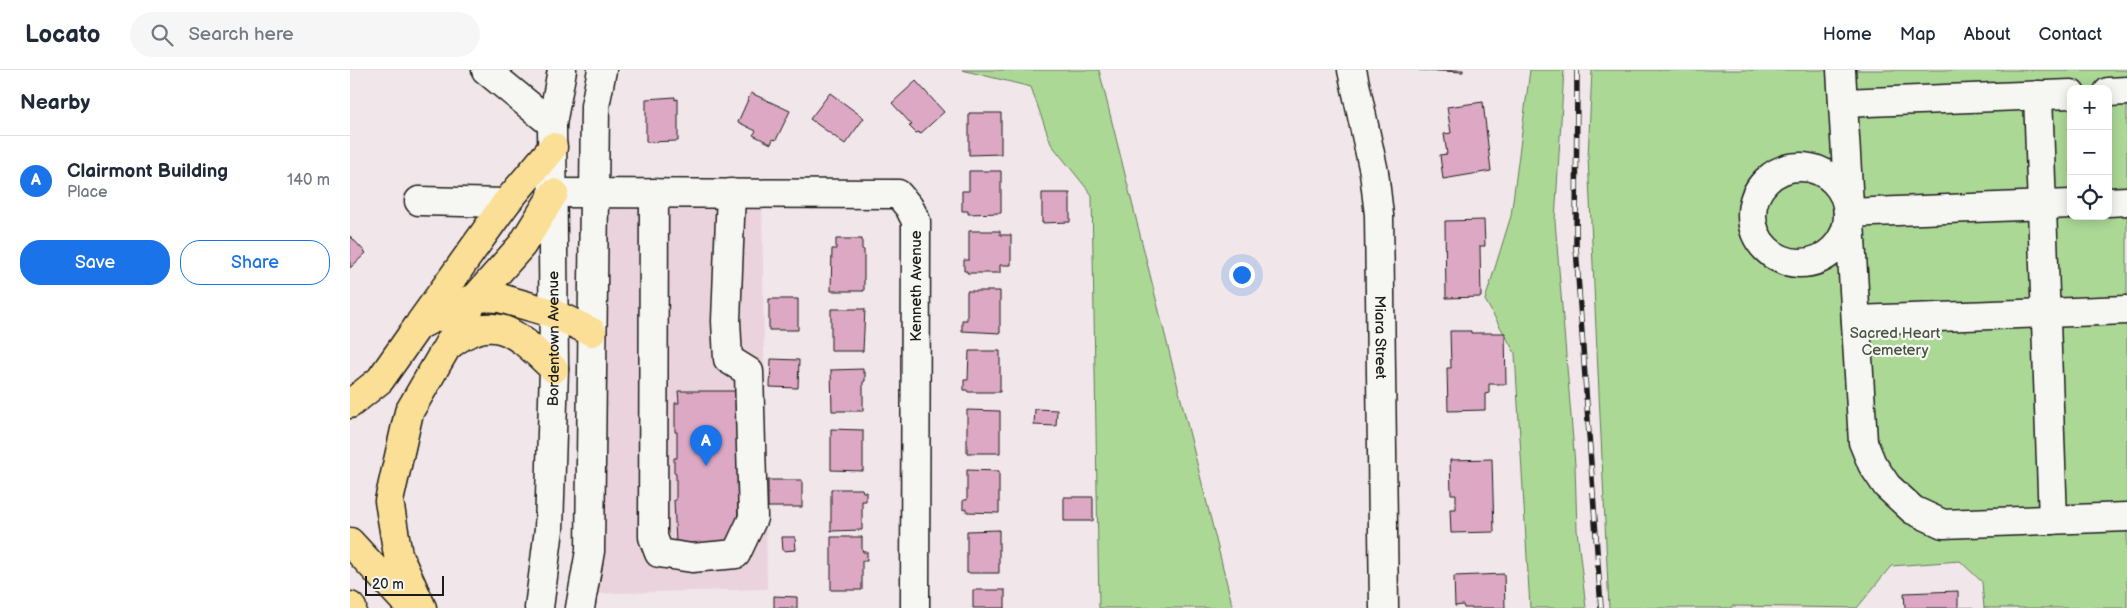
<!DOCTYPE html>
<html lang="en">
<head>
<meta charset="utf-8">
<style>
	body { margin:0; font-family:"Balsamiq Sans",sans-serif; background:#f6f6f7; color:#1f2937 }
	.controls { position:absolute; right:15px; top:15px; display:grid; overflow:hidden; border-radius:10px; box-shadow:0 2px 12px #0003 }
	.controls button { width:45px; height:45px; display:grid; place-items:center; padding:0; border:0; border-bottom:1px solid #e0e1e3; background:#fff; color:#1f2937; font:25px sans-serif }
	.scale { position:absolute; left:15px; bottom:12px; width:79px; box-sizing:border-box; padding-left:5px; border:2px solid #1c1c1c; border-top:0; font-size:14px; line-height:18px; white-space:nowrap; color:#1c1c1c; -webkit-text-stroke:4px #f6f6f2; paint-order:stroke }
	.you { position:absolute; left:891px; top:204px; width:18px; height:18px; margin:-12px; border:4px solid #fff; border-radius:50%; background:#1a73e8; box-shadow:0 0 0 8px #1a73e833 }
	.badge { display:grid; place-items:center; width:32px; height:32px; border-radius:50%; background:#1a73e8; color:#fff; font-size:16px; font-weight:700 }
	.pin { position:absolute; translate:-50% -41px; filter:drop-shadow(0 1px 2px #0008) }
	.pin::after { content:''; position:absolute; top:26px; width:18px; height:15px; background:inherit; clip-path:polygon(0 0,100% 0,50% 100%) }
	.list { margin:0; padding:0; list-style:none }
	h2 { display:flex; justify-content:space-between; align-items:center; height:65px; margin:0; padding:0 20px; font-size:21px }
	h2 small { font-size:16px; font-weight:400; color:#747a83 }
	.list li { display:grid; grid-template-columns:32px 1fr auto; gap:15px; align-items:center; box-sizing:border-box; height:90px; padding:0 20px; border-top:1px solid #e0e1e3 }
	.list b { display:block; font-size:19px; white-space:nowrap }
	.list p { margin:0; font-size:16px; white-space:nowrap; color:#747a83 }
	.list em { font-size:16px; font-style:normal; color:#747a83 }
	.actions { display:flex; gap:10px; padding:15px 20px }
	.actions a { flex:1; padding:11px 0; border:1px solid #1a73e8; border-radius:20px; text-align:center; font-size:18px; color:#1a73e8 }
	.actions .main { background:#1a73e8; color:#fff }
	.icon { flex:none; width:28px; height:28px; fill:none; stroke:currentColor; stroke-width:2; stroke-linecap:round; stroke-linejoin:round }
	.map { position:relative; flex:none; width:1777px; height:538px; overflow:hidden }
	header { display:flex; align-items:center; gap:30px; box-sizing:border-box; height:70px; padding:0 25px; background:#fff; border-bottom:1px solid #e0e1e3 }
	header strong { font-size:24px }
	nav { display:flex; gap:28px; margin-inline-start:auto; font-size:18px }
	.search { width:350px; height:45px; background:#f6f6f7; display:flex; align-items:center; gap:12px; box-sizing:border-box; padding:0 18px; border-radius:28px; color:#747a83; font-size:19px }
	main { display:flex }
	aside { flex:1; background:#fff }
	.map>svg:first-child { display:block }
</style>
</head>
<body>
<header>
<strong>Locato</strong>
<div class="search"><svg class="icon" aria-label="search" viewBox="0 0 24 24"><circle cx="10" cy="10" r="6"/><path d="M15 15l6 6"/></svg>Search here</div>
<nav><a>Home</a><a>Map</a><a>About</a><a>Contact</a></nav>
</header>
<main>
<aside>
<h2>Nearby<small></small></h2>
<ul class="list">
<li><span class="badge">A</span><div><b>Clairmont Building</b><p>Place</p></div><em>140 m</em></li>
</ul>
<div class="actions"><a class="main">Save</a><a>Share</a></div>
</aside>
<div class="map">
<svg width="1777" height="538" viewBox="0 0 1777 538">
	<rect width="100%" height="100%" fill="#f1e6e9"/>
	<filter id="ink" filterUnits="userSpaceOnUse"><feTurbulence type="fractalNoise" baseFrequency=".02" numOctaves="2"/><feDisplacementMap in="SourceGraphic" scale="10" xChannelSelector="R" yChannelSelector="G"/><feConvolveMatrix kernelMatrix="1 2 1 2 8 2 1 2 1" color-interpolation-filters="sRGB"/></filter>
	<g filter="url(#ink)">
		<path fill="#ebd3de" d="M243,122L412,123L417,519L233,524Z"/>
		<path fill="#acd896" stroke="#647a59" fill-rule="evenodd" d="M612,0H749L883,538H749L742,125L701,74L681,17Z
			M1180,0H1214L1205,151L1225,395L1227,460L1236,538H1180L1165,283L1135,230L1161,146Z
			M1242,0H1777V538H1634L1632,512L1610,491L1541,496L1507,538L1382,536L1381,538H1259L1238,87ZM1721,19H1758V146H1721Z"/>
		<path fill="#dca8c3" stroke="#1c1c1c" d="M1069,0H1113V2Z
			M566,11L594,42L570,64L569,62L566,63L559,56L562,55L542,33Z
			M401,23L440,41L426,70L423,69L421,74L403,65L406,61L388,52Z
			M480,23L514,48L495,74L460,49Z
			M325,27V30L328,29V71L296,72V29Z
			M1133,32L1141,101L1093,109L1090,85L1097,84L1094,64L1101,63L1097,37Z
			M619,43H651V84L619,85Z
			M619,101H651V143L618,144V141H612V121H619Z
			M692,123H720V152L692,153Z
			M1134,150L1135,176H1130L1131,227L1096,228L1095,151Z
			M619,161H650V165H661V195H650V203H617V201H614V190H619Z
			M0,166L16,183L0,198Z
			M486,169H512V179L514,180V221H481L482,179H486Z
			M617,221H650V263L612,261V250H617Z
			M419,229H448V260H419Z
			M481,239H515L513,281H481Z
			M1100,261H1121V263H1155L1156,314H1139V323L1135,324V340L1098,341L1097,298H1101Z
			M619,281H650V322H618L617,320H614V310H618Z
			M421,289L449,290L448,318L420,317Z
			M513,299V303L515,302V311L513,312V341H482L481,300Z
			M328,321H387L388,473H326L324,430H326V404L324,403V388H327V362H325V333H329Z
			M685,339L707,340L706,356L684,355Z
			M617,340L650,341V383H617Z
			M481,359L513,360V401L481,400Z
			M1142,389L1144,462L1101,463L1100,439H1106V424H1101L1100,390Z
			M617,400L649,401V443L617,442V439L613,440V430H617Z
			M418,410H452V437H418Z
			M481,419H512L513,422H516V431H512V460L481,461Z
			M714,427H743V451H714Z
			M649,460V503H617V461Z
			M432,467H445L446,480L433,481Z
			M481,467H512V479L513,482H517V491H512V520H481Z
			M1154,504L1155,538H1114L1113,535L1105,536L1104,506Z
			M623,520H655V538H623Z
			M1608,521V538H1623H1555L1554,523Z
			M424,526L447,527V538H424Z"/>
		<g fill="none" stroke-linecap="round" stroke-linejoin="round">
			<defs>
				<g id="minor">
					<path d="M136,0L202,54"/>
					<path id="s1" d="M1002,0L1024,102L1029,145L1034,538"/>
					<path d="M1491,0L1513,372L1522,394L1537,416L1563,440L1593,454L1777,447"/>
					<path d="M1758,22L1777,21"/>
					<path d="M1688,25L1703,450"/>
					<path d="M1493,33L1721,24"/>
					<circle cx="1450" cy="145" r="48"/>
					<path d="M204,123L548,124L559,137L566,151L565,538"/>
					<path d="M304,123L303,467L309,483L342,488L386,484L403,448L399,302L378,289L376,251L381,123"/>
					<path d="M69,131L156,133"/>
					<path d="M1758,132L1777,131"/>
					<path d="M1498,143L1721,134"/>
					<path d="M1506,250L1777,240"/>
					<path id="s2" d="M189,538L199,459L204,299L202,54L212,0"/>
					<path d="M230,538L240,481L245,36L252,0"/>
				</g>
				<path id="highway" d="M70,253L156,133L203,77
					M98,276C145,239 167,264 204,299
					M0,334L30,310L68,256L126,227L150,228L202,243L242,262
					M0,472L61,538
					M0,536L2,538
					M72,538L48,485L39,431L59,342L126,227L172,175L204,123"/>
			</defs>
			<use href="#minor" stroke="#1c1c1c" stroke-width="31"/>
			<use href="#highway" stroke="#1c1c1c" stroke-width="31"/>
			<use href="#minor" stroke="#f6f6f2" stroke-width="28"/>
			<use href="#highway" stroke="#fbdf96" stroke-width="28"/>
			<defs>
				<path id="rail" d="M1227,0L1226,177L1251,538"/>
			</defs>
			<use href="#rail" stroke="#1c1c1c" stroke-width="5.5"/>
			<use href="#rail" stroke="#f6f6f2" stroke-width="4" stroke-dasharray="11" stroke-linecap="butt"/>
		</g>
	</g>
	<g text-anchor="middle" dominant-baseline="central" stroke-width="4.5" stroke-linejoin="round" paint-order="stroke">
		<g font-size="15" fill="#1c1c1c" stroke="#f6f6f2">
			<text transform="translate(566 216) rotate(-90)">Kenneth Avenue</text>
			<text stroke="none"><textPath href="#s1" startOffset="270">Miara Street</textPath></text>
			<text stroke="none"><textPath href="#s2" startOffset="270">Bordentown Avenue</textPath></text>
		</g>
		<g font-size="15" fill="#475441" stroke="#f6f6f2">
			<text x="1545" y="263">Sacred Heart<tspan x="1545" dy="17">Cemetery</tspan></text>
		</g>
	</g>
</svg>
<div class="controls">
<button>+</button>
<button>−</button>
<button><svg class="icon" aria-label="locate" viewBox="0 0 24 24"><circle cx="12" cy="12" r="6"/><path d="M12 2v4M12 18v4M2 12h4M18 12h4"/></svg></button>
</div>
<div class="scale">20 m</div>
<div class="you"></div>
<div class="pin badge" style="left:356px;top:396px">A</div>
</div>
</main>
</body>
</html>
